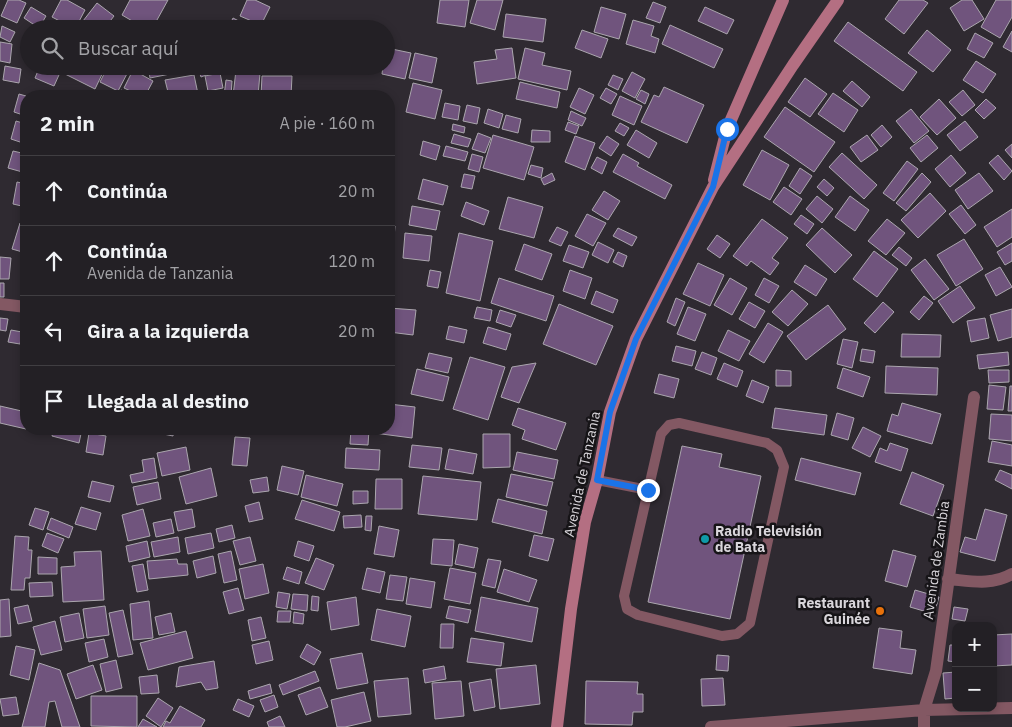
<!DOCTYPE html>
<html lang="es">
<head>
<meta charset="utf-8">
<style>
	body { margin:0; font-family:"IBM Plex Sans",sans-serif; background:#2f2d32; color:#f1f3f6 }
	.controls { position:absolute; right:15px; bottom:15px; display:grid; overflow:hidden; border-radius:10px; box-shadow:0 2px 8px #0003 }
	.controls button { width:45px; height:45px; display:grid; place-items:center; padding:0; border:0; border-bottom:1px solid #403e42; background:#232025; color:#f1f3f6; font:25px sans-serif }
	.stop { position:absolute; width:15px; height:15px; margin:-11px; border:4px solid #1a73e8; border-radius:50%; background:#fff }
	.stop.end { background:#1a73e8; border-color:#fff; box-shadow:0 1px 5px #0008 }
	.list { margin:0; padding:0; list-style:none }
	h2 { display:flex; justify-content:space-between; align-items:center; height:65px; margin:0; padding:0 20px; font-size:21px }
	h2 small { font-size:16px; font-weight:400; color:#a3a3a7 }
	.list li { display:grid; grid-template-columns:32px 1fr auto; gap:15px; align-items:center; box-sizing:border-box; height:70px; padding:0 20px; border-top:1px solid #403e42 }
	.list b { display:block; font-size:19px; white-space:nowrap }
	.list p { margin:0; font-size:16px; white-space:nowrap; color:#a3a3a7 }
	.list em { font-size:16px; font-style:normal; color:#a3a3a7 }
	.icon { flex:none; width:28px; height:28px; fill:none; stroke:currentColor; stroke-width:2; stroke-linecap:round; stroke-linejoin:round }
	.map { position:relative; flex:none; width:1012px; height:727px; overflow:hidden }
	.search { position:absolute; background:#232025; box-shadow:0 2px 8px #0003; left:20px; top:20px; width:375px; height:55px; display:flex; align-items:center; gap:12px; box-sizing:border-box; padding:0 18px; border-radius:28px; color:#a3a3a7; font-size:19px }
	.panel { position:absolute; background:#232025; box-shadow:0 2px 8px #0003; left:20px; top:90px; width:375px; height:345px; border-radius:20px }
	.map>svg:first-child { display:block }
</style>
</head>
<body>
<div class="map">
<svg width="1012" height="727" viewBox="0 0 1012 727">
	<rect width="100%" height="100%" fill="#2f2a31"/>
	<path fill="#70547d" stroke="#aba6ae" d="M8,0H19L26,3L17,23L1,16Z
		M61,0H67L85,10L75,29L52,17Z
		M130,0H168L152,29H146L122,15Z
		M247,0H255L270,7L261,25L240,16Z
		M440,0H469L465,27L437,23Z
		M477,0H503L495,30L470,23Z
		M899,0H923L928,3L904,34L885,19Z
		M962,0H972L984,19L964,31L950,8Z
		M996,0H1012V17L1000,38L981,27Z
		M653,2L666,7L660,23L646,18Z
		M97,3L114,16L104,29H93L83,21Z
		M31,7L46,16L39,28L24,18Z
		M601,7L626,14L619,39L594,32Z
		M705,7L734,20L727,34L698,21Z
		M506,14L546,19L543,42L503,37Z
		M233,18L254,29H228Z
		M633,20L654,26L651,36L659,39L655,53L626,44Z
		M848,22L917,72L903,91L834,41Z
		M670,25L723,49L714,68L662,44Z
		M2,26L15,32L10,42L0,37Z
		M582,30L608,39L601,58L575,48Z
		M927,30L951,50L933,72L908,53Z
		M1012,31V52L1003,47Z
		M975,33L993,43L984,58L967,49Z
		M0,42L12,44L10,63L0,61Z
		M387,48L411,53L405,79L382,74L383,66H386Z
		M512,48L516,78L477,84L474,62L497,59L495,50Z
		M525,48L545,53L542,65L571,71L567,90L518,79Z
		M415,53L437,58L432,83L409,78Z
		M976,61L996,74L983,93L963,80Z
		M5,66L21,69L19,83L3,80Z
		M40,66H63L54,86L35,78Z
		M66,66H106L95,89L63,73Z
		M108,66L130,68L118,91L100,82Z
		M148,66H174L175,73L150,78Z
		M197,66H227V67L201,77Z
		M133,70L153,81L145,96H141L124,88Z
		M236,70L260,73L258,96H233Z
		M632,72L645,79L635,98L622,91Z
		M220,73L223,88L208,91L205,76Z
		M194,75L198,94L169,96L165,80Z
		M613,75L623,79L618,90L608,85Z
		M262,76H292L291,96H261Z
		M805,78L827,94L810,117L788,102Z
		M226,80L232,81L231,96H224Z
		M852,81L870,97L862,107L843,91Z
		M520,82L560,92L557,108L516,99Z
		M413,83L442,90L435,119L406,112Z
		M664,87L704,105L687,143L641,122L654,95L659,97Z
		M579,88L594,95L585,114L570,107Z
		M606,88L617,94L611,104L600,98Z
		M121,90L135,96H118Z
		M641,90L649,94L645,104L636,99Z
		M963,90L975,105L962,116L949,102Z
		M833,93L858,110L844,132L818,114Z
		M19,94L26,96V116L14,112Z
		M620,96L642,106L634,125L612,115Z
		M939,99L956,118L937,135L920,117Z
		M986,99L996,108L984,119L975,110Z
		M445,103L460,106L458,120L442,117Z
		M467,105L480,108L477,124L463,121Z
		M785,107L835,142L814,172L764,137Z
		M488,109L503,114L499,128L484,123Z
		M911,109L929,131L914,143L896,121Z
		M571,111L586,118L582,126L568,120Z
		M506,115L521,119L518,133L502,129Z
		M16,121L26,124V144L11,139Z
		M965,121L978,137L960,151L947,135Z
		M568,122L579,126L576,134L565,130Z
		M620,123L629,128L624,136L615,131Z
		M453,124L465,127L464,133L452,130Z
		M882,125L892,137L881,147L871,135Z
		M532,130L550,131V142H531Z
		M636,130L657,143L649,158L627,145Z
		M478,133L491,138L485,153L472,149Z
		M454,134L471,139L468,147L451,143Z
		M493,135L534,147L524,180L483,168Z
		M867,135L878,150L861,162L850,147Z
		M927,135L938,148L921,162L910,148Z
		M575,136L595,143L585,170L565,162Z
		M607,136L619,144L611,156L599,148Z
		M423,141L440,146L436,160L420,155Z
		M1012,144V158L1005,150Z
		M446,146L468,152L465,161L443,156Z
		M762,150L789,165L770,200L743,185Z
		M13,151L26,154V173L8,168Z
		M842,153L877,185L864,199L829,167Z
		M472,154L483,157L479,172L468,169Z
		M623,154L639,163L637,166L672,185L665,199L613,172Z
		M951,155L966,173L950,187L935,169Z
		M998,155L1012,171L1004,180L989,163Z
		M597,157L607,162L602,174L591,168Z
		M907,161L918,169L894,201L883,193Z
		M531,165L543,168L541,178L528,174Z
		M800,168L812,176L800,194L789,186Z
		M552,173L555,180L544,185L541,179Z
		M922,173L931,182L906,211L896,203Z
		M979,173L993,191L968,209L955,190Z
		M464,174L475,176L472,189L461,187Z
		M423,179L448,186L443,205L418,199Z
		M824,179L834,188L827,196L817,187Z
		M17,182L26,184V207L13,204Z
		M784,187L802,199L791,215L773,202Z
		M604,191L620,201L608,220L592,210Z
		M930,193L946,211L918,238L901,220Z
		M817,196L833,209L822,223L806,209Z
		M850,196L869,210L855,231L835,217Z
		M508,197L543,207L534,238L499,229Z
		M466,202L489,211L484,225L461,216Z
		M961,205L976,225L965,234L949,214Z
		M412,206L440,211L436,230L409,225Z
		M1012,209V237L997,247L984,227Z
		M587,214L606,223L593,246L575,236Z
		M801,215L814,224L807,234L794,224Z
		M762,219L788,238L772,258L779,263L770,275L751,261L747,266L733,256Z
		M887,219L905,233L886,255L868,241Z
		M20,223L26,225V253L12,249Z
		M389,225L395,226L394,238L389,237Z
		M557,227L568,232L561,246L549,241Z
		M618,228L637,237L632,246L613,236Z
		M822,228L852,255L835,273L806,245Z
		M405,233L432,236L429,261L403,258Z
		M459,233L493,241L480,301L446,293Z
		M717,235L730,244L720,258L707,249Z
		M964,239L983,269L956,286L937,255Z
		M598,242L614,250L608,263L592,255Z
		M1012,243V261L1005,265L997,252Z
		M524,244L552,254L542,280L515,270Z
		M569,245L589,252L583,268L563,261Z
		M899,247L912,258L906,266L892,255Z
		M874,251L898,269L877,297L853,279Z
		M618,252L627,256L623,267L613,262Z
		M0,257L11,258L9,279H0Z
		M925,259L949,289L934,300L911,270Z
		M698,263L724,275L710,306L683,294Z
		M805,265L827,279L816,296L794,282Z
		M1000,267L1012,287L996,296L985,275Z
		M430,270L441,272L438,288L427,286Z
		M570,270L592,278L585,299L563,291Z
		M499,278L554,296L546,321L491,303Z
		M730,278L747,288L732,315L714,305Z
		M764,278L779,286L769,303L755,295Z
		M0,283H4V297H0Z
		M960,286L975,308L953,323L938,301Z
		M792,290L808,304L788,326L772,312Z
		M596,291L618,300L613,313L591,304Z
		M924,296L933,303L919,320L910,312Z
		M676,298L685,302L675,326L667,322Z
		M749,302L765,311L755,328L739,319Z
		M883,302L894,312L875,333L864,323Z
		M559,304L613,326L596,365L543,344Z
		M828,305L846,329L806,360L787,336Z
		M477,307L492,310L490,321L474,318Z
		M688,307L706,314L695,341L677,334Z
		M389,308L416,310L413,335L389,332Z
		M1012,309V337L998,341L990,315Z
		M500,310L516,315L511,327L496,322Z
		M0,318L8,319L6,331L0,330Z
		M985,318L989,338L971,342L967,321Z
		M768,323L783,332L764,363L749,354Z
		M449,326L467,330L464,343L446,339Z
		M488,327L511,334L506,350L483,343Z
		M11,330L22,332L20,344L8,342Z
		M728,330L750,341L739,361L718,351Z
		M902,334L941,335L940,357H901Z
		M843,339L858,342L852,368L837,364Z
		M676,346L696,351L692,366L672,361Z
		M862,349L875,351L873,363L860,361Z
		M702,352L717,358L711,375L695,369Z
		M1008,352L1009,365L979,369L977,355Z
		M429,353L452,358L448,373L425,368Z
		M470,357L505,367L488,420L453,409Z
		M536,363L519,403L501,397L512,367Z
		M724,363L743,371L737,387L717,379Z
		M886,366L938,368L937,395L885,393Z
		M843,368L870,377L863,397L837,388Z
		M417,369L449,377L443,401L411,394Z
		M776,370L791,371V386H776Z
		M988,370H1009V382L989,383Z
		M659,374L679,379L674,398L654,393Z
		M752,380L769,387L763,403L746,396Z
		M989,385L1006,387L1003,410L987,409Z
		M1010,386H1012V411H1008Z
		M902,403L941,414L932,444L887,431L892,414L898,416Z
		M389,404L415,407L412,438L374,433L375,429H389Z
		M0,406L26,412V429L0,423Z
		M518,408L566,423L556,450L522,439L525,430L512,425Z
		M775,408L827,415L824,435L772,428Z
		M837,413L854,418L848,440L831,435Z
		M991,414L1012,415V441L989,439Z
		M863,427L881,436L870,457L852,448Z
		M54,429H82L79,443L52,436Z
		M150,429H174L173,436L149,431Z
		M351,429L369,430L368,445L350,444Z
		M89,433L106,436L103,455L86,452Z
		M483,434H510V467L483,468Z
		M235,437L250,438L247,466L232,465Z
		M992,441L1012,445V466L988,462Z
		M890,443L908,449L901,471L875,462L880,448L887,451Z
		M412,445L442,448L439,470L409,467Z
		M682,446L722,454L719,467L761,476L730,619L648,602Z
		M186,447L190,470L162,476L157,453Z
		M346,448L380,450L379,470L345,468Z
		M449,449L477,454L473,474L445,469Z
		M517,452L558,460L554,479L513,470Z
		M154,458L157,478L132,483L130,475L144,472L142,460Z
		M801,458L861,473L855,495L795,480Z
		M282,466L304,471L298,495L277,490Z
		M211,468L217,496L186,504L179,477Z
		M1000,470L1012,475V489L995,480Z
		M912,472L944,485L933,516L900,504Z
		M511,474L553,482L547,506L506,497Z
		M306,475L343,484L337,506L301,497Z
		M423,476L481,482L477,520L418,514Z
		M267,477L269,491L253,493L250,480Z
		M376,479H402V509H375Z
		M92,481L114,486L110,502L88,497Z
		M158,482L161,499L137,505L133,487Z
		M353,491H368V503L353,504Z
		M498,499L547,511L542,534L492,522Z
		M302,500L340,512L334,531L295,519Z
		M259,502L263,519L249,522L245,506Z
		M81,507L101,513L96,530L75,524Z
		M35,508L49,512L43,530L29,525Z
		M143,509L150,536L128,541L122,515Z
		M192,509L195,527L178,531L174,512Z
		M985,509L1007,515L995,561L960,552L965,537L976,540Z
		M361,515L362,527L344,528L343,516Z
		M366,516H372L371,531L365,530Z
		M51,518L73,527L69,538L47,529Z
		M171,519L174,533L156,537L153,523Z
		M232,525L235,538L219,542L216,529Z
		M379,526L399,530L394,557L374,554Z
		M47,533L64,539L58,553L42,546Z
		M211,533L214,548L188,554L185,538Z
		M534,535L554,539L548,561L529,556Z
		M15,536L29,537L28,550H32L30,578H25L24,590H11Z
		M178,537L180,552L154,557L151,542Z
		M250,537L256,561L240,565L233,541Z
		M433,539L454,540L452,566L431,564Z
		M147,541L150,557L129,562L126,546Z
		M298,541L314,546L309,561L294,556Z
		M459,544L478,548L474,568L455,564Z
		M893,550L916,556L907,587L885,581Z
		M101,551L104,600L63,602L61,567L75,566L74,552Z
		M231,551L237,580L224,583L218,554Z
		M213,556L216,573L197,578L193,561Z
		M38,557L57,558V574H38Z
		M316,558L334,565L324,590L305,583Z
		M177,559L178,564H187L188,575L149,579L147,561Z
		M488,559L501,561L495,588L482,585Z
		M143,564L148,590L137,592L132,566Z
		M263,564L269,593L245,599L239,569Z
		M287,567L302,572L299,584L283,579Z
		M367,568L385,572L380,593L362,589Z
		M450,568L476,573L470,604L444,599Z
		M504,569L537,580L529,602L497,592Z
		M390,575L407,577L403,601L386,599Z
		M410,578L435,582L431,608L406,604Z
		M52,582L53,596L30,597L29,583Z
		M238,588L244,610L229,614L223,592Z
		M915,590L939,597L934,614L910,607Z
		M278,592L290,594L287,609L276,607Z
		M293,594L308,595L307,611L291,609Z
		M312,596L319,597L318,611L311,610Z
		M356,597L359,625L331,630L327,602Z
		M481,597L538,608L532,642L475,631Z
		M9,599L11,636L0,637V600Z
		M149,601L153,638L133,640L130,604Z
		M28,605L32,621L18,624L14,608Z
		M105,606L109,635L87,638L83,609Z
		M449,606L471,610L468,623L446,618Z
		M954,607L968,609L965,621L952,619Z
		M377,609L411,616L405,647L371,640Z
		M123,610L133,654L118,657L109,613Z
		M278,611H291L290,622H277Z
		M294,612L304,614L303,624L293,623Z
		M79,613L84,638L65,642L60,617Z
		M171,613L175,632L159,635L155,617Z
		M261,617L266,638L252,641L248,620Z
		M55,621L62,650L41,655L33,627Z
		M441,624H454L453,648H440Z
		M879,628L902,631L900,648L916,650L912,674L873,668Z
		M186,631L193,658L148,670L140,643Z
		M1012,634V665L993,666V635Z
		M471,638L504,643L501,666L467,662Z
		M104,639L108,657L89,662L85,643Z
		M269,641L273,660L256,664L252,645Z
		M307,644L321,652L314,665L300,657Z
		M950,645H956V662L948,661Z
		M16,646L35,650L29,680L10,675Z
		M362,653L368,683L337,689L330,659Z
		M717,655L729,656L728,671L716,670Z
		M116,660L122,688L106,692L100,664Z
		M214,661L218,688L206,690L201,682L176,687L179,667Z
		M39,663L60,670L80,727H62L55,701L49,702L45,727H22Z
		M93,665L102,690L76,699L67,674Z
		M536,665L540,704L500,709L496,669Z
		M444,666L446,679L425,683L423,670Z
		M315,671L319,681L283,695L279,685Z
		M956,672V698L945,699L943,673Z
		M157,675L159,693L141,694L139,677Z
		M408,678L411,714L378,717L374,681Z
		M723,678L725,705L702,706L701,679Z
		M491,679L495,707L474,711L469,683Z
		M461,681L464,716L435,719L432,683Z
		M586,681L638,682L637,694H643V712H633L632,725L585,724Z
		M270,684L272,693L250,699L248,691Z
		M320,687L328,707L306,715L298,695Z
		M364,692L371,721L345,727H337L331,700Z
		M274,695L278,707L265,712L260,700Z
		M91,696H137V727L91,726Z
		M16,697L19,714L3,716L0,699Z
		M158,698L173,708L161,727L146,716Z
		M238,699L254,706L249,717L233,710Z
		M180,706L205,720L201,727H163L166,721L170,723Z
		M280,716L285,727H269L267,722Z
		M143,719L157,727H138Z"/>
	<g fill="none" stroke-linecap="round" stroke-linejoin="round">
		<path stroke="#835863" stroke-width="10" d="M679,423L767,443L777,450L784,467L750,623L737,634L722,636L638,615L627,609L624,596L661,434L669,425Z
			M597,480L648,490"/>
		<path stroke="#835863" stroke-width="12" d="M0,304L26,307
			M948,579C971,581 991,586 1012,574
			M711,727L924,710L1012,708
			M924,727V710L936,671L974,397"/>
		<path stroke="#b46f82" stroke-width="12" d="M714,180L727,129L783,0
			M557,727L571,609L585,522L597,480L610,412L636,339L713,187L793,65L838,0"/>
	</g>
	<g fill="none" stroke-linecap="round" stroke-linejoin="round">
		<path stroke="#1a73e8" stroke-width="6" d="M648,490L597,480L610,412L636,339L713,187L727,129"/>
	</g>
	<circle fill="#0f9aa8" stroke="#161417" stroke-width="2" cx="705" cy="539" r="5"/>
	<circle fill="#e8710a" stroke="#161417" stroke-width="2" cx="880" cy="611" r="5"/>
	<g text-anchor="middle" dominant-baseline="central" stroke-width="5" stroke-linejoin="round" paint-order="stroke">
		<g font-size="14" fill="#d9d6db" stroke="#161417">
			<text transform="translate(582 474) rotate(-78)">Avenida de Tanzania</text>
			<text transform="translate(936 560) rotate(-82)">Avenida de Zambia</text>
		</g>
		<g font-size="14" font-weight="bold" fill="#d9d6db" stroke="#161417" text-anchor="start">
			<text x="715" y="531">Radio Televisión<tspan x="715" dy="16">de Bata</tspan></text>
			<text x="870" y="603" text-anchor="end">Restaurant<tspan x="870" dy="16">Guinée</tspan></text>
		</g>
	</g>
</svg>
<div class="controls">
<button>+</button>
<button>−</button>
</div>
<div class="stop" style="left:727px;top:129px"></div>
<div class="stop end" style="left:648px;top:490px"></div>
<div class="search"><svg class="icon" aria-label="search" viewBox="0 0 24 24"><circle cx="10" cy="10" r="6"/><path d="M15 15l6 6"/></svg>Buscar aquí</div>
<section class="panel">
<h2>2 min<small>A pie · 160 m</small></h2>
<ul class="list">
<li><svg class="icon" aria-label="ahead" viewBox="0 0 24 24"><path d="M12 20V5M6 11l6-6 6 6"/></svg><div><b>Continúa</b></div><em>20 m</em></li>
<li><svg class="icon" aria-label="ahead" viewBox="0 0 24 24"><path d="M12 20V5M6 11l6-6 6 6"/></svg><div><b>Continúa</b><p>Avenida de Tanzania</p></div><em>120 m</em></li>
<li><svg class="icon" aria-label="left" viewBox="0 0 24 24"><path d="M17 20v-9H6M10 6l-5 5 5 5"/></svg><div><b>Gira a la izquierda</b></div><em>20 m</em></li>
<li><svg class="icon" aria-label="arrive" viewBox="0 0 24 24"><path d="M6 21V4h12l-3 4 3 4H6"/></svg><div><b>Llegada al destino</b></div></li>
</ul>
</section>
</div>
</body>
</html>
